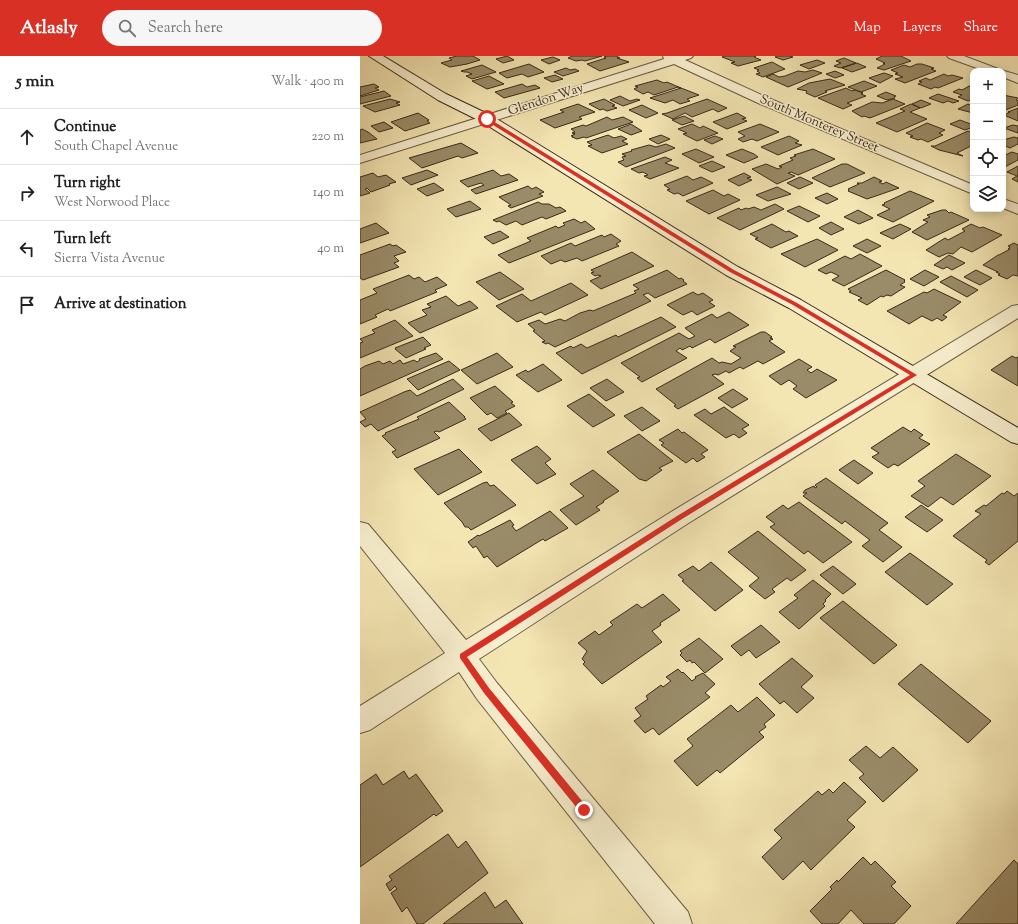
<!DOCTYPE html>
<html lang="en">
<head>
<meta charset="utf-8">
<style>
	body { margin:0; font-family:"Sorts Mill Goudy",serif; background:#f6f6f6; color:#202124 }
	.controls { position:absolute; right:12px; top:12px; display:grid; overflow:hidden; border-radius:8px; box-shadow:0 2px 10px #0003 }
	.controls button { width:36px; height:36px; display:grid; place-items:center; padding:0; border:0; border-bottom:1px solid #e0e0e0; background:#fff; color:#202124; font:20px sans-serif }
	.stop { position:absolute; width:12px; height:12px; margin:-9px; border:3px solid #d93025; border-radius:50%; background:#fff }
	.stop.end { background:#d93025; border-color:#fff; box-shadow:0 1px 4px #0008 }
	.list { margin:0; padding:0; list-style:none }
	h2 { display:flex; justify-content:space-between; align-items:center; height:52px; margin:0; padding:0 16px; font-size:17px }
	h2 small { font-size:13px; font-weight:400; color:#757577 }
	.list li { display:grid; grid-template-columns:26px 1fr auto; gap:12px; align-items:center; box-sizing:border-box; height:56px; padding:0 16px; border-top:1px solid #e0e0e0 }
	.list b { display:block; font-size:15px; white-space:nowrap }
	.list p { margin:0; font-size:13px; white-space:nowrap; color:#757577 }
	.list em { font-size:13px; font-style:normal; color:#757577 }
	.icon { flex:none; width:22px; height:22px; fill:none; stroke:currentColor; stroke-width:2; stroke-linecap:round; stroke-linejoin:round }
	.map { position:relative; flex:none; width:658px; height:868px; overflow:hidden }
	header { display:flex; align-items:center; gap:24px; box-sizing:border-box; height:56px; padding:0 20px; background:#d93025; color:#fff }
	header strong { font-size:19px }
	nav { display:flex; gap:22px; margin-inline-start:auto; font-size:14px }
	.search { width:280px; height:36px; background:#f6f6f6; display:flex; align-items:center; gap:10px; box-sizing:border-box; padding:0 14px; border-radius:22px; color:#757577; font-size:15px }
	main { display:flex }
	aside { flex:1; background:#fff }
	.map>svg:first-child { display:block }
</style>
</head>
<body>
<header>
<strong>Atlasly</strong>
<div class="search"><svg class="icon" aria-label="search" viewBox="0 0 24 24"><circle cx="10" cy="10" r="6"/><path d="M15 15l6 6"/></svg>Search here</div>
<nav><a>Map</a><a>Layers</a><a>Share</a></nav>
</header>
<main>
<aside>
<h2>5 min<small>Walk · 400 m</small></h2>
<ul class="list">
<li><svg class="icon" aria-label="ahead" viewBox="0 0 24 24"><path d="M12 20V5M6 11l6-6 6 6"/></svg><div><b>Continue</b><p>South Chapel Avenue</p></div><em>220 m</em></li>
<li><svg class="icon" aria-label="right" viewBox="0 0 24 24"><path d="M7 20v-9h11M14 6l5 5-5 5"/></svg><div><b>Turn right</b><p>West Norwood Place</p></div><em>140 m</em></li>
<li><svg class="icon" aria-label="left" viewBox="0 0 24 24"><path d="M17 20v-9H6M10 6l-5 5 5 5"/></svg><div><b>Turn left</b><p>Sierra Vista Avenue</p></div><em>40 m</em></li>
<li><svg class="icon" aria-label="arrive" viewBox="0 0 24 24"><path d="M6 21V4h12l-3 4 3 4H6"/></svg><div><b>Arrive at destination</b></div></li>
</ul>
</aside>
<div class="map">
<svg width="658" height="868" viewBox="0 0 658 868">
	<rect width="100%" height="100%" fill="#f4e6b3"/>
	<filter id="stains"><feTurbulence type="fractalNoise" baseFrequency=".005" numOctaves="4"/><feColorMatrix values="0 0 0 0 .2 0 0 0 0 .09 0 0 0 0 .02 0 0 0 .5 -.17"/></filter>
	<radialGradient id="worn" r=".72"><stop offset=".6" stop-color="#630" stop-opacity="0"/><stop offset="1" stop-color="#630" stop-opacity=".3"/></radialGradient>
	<path fill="#9a8c69" stroke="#392a19" d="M97,0H113L120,4L107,8L90,11L81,7L92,4L89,2Z
		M147,0L154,4L143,7L136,3Z
		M212,0H242L225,5L222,4L216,5L208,2Z
		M247,0H256L260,2H257L269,6L240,15L227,8L246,2L244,1Z
		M364,0H396L394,1L401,4L378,10L371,7L375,6L362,1Z
		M417,0H430L433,1L423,4L415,1Z
		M522,0H541L551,5L524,14L517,12L525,8L523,7H525L516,3Z
		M193,1L200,4L189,8L181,4Z
		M484,2L496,7L480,12L474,10L481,7L476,5Z
		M457,4L465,7L449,13L440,9Z
		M412,6L425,13L403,21L396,18L400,17L397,15L399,14L394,12Z
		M497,7L506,11L492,16L482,12Z
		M169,8L184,16L168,21L162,18L147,22L139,17Z
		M557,8H562L574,12L571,13L576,15L545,27L535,23L543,21L535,18L538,17L531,14L544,9L550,11Z
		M122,9L136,16L112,23L106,20L112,18L107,16H104L101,15Z
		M206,12L210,14L215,13L219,15L203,20L194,16Z
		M453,14L462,17L428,31L406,21L413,18L419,21L425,20L438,15L445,16Z
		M475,15L484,19L475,22L466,18Z
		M524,17L533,20L520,27L509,22Z
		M584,18L588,20L592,19L603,22L578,32L575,31L571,33L558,28L562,26L559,25L566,22L570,24Z
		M195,19L203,23L192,26L184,22Z
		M129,20L144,28L127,33L112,25Z
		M470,23L485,29L465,35L467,36L455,41L446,37L447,35L437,33L449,27Z
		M297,24L304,27L307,26L321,32L318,31L294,39L288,36L283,38L274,33L278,31L275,30Z
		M504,25L517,30L501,36L488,31Z
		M14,28L19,31L15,32L19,34L0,40V31Z
		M162,28L167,31L175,29L180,32L144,42L135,36Z
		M613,28V43L608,45L598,41L602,39L593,36L599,33L602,34Z
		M321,32L339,39L327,43L330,45L320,48L313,44L305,47L290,42Z
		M486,32L492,35L495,34L503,37L501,38L506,40L487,47L492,49L483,53L458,42Z
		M24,35L31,40L0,48V41Z
		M526,36L536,40L534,41L535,42L527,44L517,40Z
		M578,38L599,45L593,47L588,45L583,47L569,42Z
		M643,39L658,42L656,44L658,45V49L643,55Z
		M260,40L270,45L277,43L280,44L263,50L250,44Z
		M30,43L40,46L36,47L40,49L15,56L3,50Z
		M244,43L255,49L252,50L257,52L247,55L243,53L240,54L229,48Z
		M347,43L367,52L358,56L353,53L332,61L325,57L313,63L302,58L307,57Z
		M533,43L545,48L510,62L504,60L502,61L492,55L512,46L522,47Z
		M561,44L571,48L561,52L552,48Z
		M218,48L235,56L219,61L222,63L195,72L180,64L204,56L200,54Z
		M551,48L560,52L550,56L567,63L537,76L516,67L545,55L540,53Z
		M608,48L613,50V57L598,53Z
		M282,49L298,57L286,62L269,54Z
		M658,52V65L644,59L650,56H648Z
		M58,57L69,64L67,65L70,67L45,75L31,66Z
		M377,57L386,62L382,63L387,65L367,73L353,66Z
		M324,60L334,65L322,69L312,64Z
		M247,61L252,64L263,61L273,66L226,82L224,81L217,83L212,81L213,80H211L215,78L212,77L215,76L211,73L223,69L226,70Z
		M600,64L613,69V71L605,74L590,68Z
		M24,66L33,72L19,76L11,70Z
		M567,67L585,74L579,77L583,79L568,86L561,83L558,84L550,81L553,80L546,77Z
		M271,68L282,75L271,79L258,73Z
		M332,68L340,72L343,70L358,77L337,85L323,78L327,77L318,73Z
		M400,68L419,76L397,85L392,83L383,86L378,83L385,80L378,76Z
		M653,69L658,70V77L644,72Z
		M2,73L8,76L17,83L0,87V74Z
		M608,75L613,77V89L597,97L603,100L579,94L571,90H575Z
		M248,79L254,82L261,80L267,83L262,85L268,88L242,97L228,90L232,89L227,86Z
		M301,79L310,83L298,88L289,83Z
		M355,80L363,83L352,88L344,84Z
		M429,80L439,85L435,87L442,89L418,99L401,91Z
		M654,81L658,82V88L650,92L643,89V84Z
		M101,87L118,97L102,102L98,100L62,112L49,102Z
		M306,88L315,92L266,111L258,106L264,104L262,101L266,100L262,98L272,95L271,94L289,89L296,91Z
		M336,93L354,101L339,107L322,98Z
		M382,93L394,98L398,101L384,107L366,99Z
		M453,93L475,103L438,119L431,116L428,117L435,120L417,128L392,113L406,108L418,113L422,111L419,110L433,104L430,102L436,100L434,99Z
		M652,96L658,98V104L643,112V100Z
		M305,101L312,104L305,107L319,112L290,123L284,120L288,119L283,116L279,117L271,113Z
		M352,105L365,111L352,116L339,110Z
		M482,108H487L505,117L470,131L452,122Z
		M658,110V126L652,123L657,120L647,116Z
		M67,114L78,119L51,129L42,122Z
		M133,114L141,120L149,118L158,124L116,138L111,134L124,129L121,127L108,131L100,125Z
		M13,117L18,121L26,119L36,126L29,128L30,129L11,136L7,132L5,133L10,137L0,140V121Z
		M384,117L391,121L387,122L392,124L379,130L368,124Z
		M327,120L333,124L341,121L353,127L323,140L318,137L314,138L307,134L310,133L304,129Z
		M440,121L453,127L439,133L427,127Z
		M514,121L522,125L519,126L523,128L526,126L539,132L507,143L488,135L489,134L488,133L499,128L497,127H502Z
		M74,127L84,134L67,140L57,133Z
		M168,130L172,133L176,131L184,136L179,138L183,140L151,152L148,150L151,149L139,141Z
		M417,131L431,138L408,145L396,139Z
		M353,134L364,140L368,138L380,144L349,158L326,145Z
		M550,135L574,145L533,166L517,159L530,153L522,149L525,148L524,147Z
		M467,137L478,143L467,148L455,142Z
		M110,145L121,153L96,161L87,153Z
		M178,146L182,148H189L196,152L200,151L206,155L186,163L182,161L162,169L156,165L146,169L139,165L137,166L133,164Z
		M415,148L424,153L380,174L357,162L379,152L381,154L386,152L388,153L394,151L401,154Z
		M439,150L460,160L448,166L427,155Z
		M498,154L513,162L499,168L484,161Z
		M582,154H586L589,157L591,156L609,164L567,184L552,176L568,166L563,164L570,161L567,159Z
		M214,163L221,167L225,165L235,173L149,207L138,199L171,185L167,182L196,170L198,172L205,169L203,167Z
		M471,166L484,173L471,179L459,172Z
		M16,167L29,177L0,187V173Z
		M412,168L426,176L429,175L438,180L411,192L395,183L398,182L390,178Z
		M540,168L551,173L533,183L520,177Z
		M611,168L620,172L623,171L642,179L612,196L601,191L593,198L588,197L579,201L566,194L585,182L588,184L605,175L602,173Z
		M140,175L149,181L133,188L124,181Z
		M251,178L261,185L256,188L259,190L222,205L217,202L205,206L201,204L191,208L181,200L211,187L215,190L242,179L244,181Z
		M457,183L478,194L445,211L421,198Z
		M507,183L521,190L507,197L493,190Z
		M654,187L658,189V220L653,219L647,223L638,219L640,218L636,216H638L623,209L638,199H639L650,193H648L650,191L648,190Z
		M30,188L33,190L36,189L46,196L34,200L39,205L34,207L39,211L3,224L0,222V199Z
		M272,196L294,210L241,233L230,225L241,220L238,219L235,220L231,217L234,216L231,214Z
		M500,198L522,210L484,230L472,224L479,220L471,216L466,218L458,214L485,200L491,203Z
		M589,199L605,207L592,214L587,211L583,213L574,209Z
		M307,214L319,223L321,222L324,224L323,225L327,228L295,242L288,237L283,239L291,245L195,291L188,287L186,288L182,286L185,285L173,275L175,274L168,268L179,264L185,268L200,263L205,265L220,257L230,254L233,255L276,237L274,235L279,233L273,229Z
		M526,214L545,224L544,225L545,226L540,229L545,231L531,240L527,239L523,241L521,240L507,249L498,244L502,242L489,236L491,235L488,233Z
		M565,214L579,221L564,230L550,223Z
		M616,214L632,222L620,229L604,221Z
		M140,216L164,233L139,244L116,226Z
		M49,219L54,223L59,221L65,226L77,221L87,229L75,234L77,236L30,255L28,253L15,259L17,261L0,268V244L17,237L13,233Z
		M591,220L618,234L607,241L580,226Z
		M211,227L228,239L185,259L181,256L157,266L136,250L162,238L171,245Z
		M574,233L601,246L583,259L587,261L582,265L577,262L572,265L562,260L549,268L527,255L564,236L567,237Z
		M333,236L338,239L343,237L353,244L349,246L355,250L337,259L332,255L323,259L307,249Z
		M86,240L98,250L110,245L118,252L60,277L48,267L67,259L62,254L71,251L67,248Z
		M369,256L389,269L355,287L350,283L332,292L330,290L322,294L320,292L316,295L327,302L282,326L277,322L280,321L261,307L319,277L329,283L335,280L325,272L352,258L357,262Z
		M301,261L316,271L222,318L196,297L211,290L213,292L221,288L227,292L256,279L258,281Z
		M35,264L53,280L0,302V287L3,286L0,283L15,277L12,274Z
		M401,276H405L412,281L410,282L413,283L409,285L425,296L403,308L398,305L383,313L380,311L369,317L366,315L358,319L355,318L352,319L364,328L318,353L314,350L316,349L296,333L352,302L359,307L362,306L371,308L381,302L370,295L376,291L373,290Z
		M63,281L71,289L64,292L66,293L46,302L35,293H36L35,292Z
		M76,297L83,303L0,340V313L5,310L19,305L23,308L30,305L33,308L40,304L43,308L54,304L57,306L60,304L59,303Z
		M137,297L153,311L117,328L101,314Z
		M652,300L656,302L658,301V330L631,314Z
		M439,303L452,311L447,314L451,317L457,313L477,324L446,342L433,333L437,330L429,324L421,329L409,320Z
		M89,305L100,314L58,334L47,323Z
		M183,308L202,324L178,336L156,319L166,314L168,316Z
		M93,323L104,333L18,375L11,368L5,371L0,366L6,363L0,356L44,336L50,334L57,340Z
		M247,323L264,336L246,345L230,332Z
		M135,330L153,346L151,347L155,350L145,355L147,357L137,362L131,357L127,359L110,342Z
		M373,333L388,343L372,352L358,342Z
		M229,338L255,359L233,371L207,350Z
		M89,346L105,361H104L106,363L79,376L77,375L74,376L80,382L37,402L32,396L36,394L22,380L26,378L25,377L59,363L57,361Z
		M282,351L300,365L282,375L264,360Z
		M364,351L389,369L382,373L387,377L379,382L374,378L366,382L334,359L345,353L351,358Z
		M149,357L162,369L131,385L118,373Z
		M543,371L551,376L554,373L563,379L559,382L570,388L538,410L534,408L528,412L512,401L519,397L511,392Z
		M318,373L322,377L324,376L348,394L341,398L345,401L337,406L333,402L326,407L301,389L304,387L299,384Z
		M279,378L313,405L299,412L302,414L286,425L279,423L247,396Z
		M177,390L191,403L185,407L196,418L177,428L151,404Z
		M99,393L122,416L78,439L54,413Z
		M596,398L631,420L593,449L581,441L568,451L551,440L565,430L558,425Z
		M494,404L513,417L498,428L479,414Z
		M233,414L259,435L243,445L244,446L236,451L240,454L216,469L200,454L224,440L210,428Z
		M466,422L528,467L519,474L542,491L523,506L502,490L510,484L485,465L482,468L443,440L447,437H443L445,434L454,430L455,432L457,431L455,429Z
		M127,426L130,430L134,429L156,449L111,474L108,471H105L102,466L84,447L123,427Z
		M647,435L654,440L658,437V485L629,509L625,506L627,504L593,480L621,458L615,455L624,449L626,450L642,437L644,438Z
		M439,446L492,486L463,507L448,495L444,498L410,471L415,468L406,461L423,449L428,453Z
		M561,449L583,464L567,476L545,461Z
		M190,455L208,472L185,485L183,483L137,511L127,500L124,502L116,490L113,492L108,486L118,479L119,480L150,464L154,469L152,470L156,475Z
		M398,475L446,514L431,525L427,522L412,533L415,536L405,543L389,530L399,522L368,496Z
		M550,497L593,528L567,549L525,516Z
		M351,506L383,534L355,555L322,525L324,524L318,519L333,510L339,515Z
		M473,510L496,528L483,538L460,519Z
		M453,524L471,538L465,544L466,545L463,548L465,550L439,573L419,556L438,542L434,539Z
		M303,538L320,554L300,567L301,569L292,575L302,586L242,628L223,608L225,606L222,603L227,595L218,587L235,575L239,579L253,569L250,566L277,548L282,552Z
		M483,545L537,589L514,608L460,562Z
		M401,569L420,586L396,602L389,594L381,600L371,590Z
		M339,582L363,603L345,617L334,606L332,607L330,604L327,606L320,599L322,597L320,595Z
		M432,602L453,620L441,631L454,642L437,657L424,645L420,648L399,628Z
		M561,608L631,665L608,687L538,628Z
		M318,613L322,617L323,616L332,625L336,622L335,621L343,617L355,628L345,637L350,641L299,679L293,672L285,677L274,665L281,660L275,652L288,643L286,640L301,629L303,631L311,625L306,621Z
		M397,641L415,659L404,668L406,671L399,676L404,681L360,717L357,714L337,730L314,705L333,690L327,683L371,649L378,656Z
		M506,690L520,702L533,691L558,714L523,746L499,722L504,718L489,704Z
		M44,715L49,723L56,718L83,755L76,760L74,758L0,811V729L16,718L23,729Z
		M484,726L506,746L487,764L495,771L451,814L443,805L423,824L402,801L422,782L414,774L458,735L462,739L469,733L473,737Z
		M88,778L98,792L106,785L128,817L63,868H57L47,851L42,856L31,837L37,833L35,830L30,835L26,828L32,824L29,820Z
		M503,801L511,809L515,805L536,826L531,830L551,850L534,868H504L491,854L478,868H462L450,855L472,833L470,831L477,824L478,826Z
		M654,804L658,808V868H596Z
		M125,836L135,852L146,844L163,868H83Z"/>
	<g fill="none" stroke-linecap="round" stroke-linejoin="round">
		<defs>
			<path id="street" d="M303,0H333L331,2L325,4L406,41L613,129V138L398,47L314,8L0,107V99L304,3Z
				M587,0H604L641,14L658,19V27L643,21V15H625L589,2Z
				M643,143L658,148V158L643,152Z
				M658,249V262L327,468L119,603L137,627L328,856L332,868H295L117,643L99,616L10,674L0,677V650L85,597L0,490V466L8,468L106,584L311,456L652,250Z"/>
			<path id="secondary" d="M9,0H23L86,38L132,60L378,211L441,244L658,372V388L651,386L429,252L366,219L122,66L78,44Z"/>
		</defs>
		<use href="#street" stroke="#685940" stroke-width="2"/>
		<use href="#secondary" stroke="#392a19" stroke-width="2"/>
		<use href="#street" fill="#f8efce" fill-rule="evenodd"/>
		<use href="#secondary" fill="#f8efce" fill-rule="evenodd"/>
	</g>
	<path fill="#d93025" d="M125,62H128L374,214L437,247L557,319L322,463L107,601L129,632L227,751L228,754L227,757L224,758L221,757L124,637L100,602V598L317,460L550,319L433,249L370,216L125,64Z"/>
	<g text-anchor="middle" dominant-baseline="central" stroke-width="3.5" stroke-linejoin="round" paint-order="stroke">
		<g font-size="13" fill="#392a19" stroke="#f8efce">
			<text transform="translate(186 44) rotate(-18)">Glendon Way</text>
			<text transform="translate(459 68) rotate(23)">South Monterey Street</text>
		</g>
	</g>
	<rect width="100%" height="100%" filter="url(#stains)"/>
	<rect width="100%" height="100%" fill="url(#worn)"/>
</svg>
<div class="controls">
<button>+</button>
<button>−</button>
<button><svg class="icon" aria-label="locate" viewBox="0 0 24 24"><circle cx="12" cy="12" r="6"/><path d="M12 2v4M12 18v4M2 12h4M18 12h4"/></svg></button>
<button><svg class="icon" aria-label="layers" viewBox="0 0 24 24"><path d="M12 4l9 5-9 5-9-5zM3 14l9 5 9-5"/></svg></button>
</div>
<div class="stop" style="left:127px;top:63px"></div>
<div class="stop end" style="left:224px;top:754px"></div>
</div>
</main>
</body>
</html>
